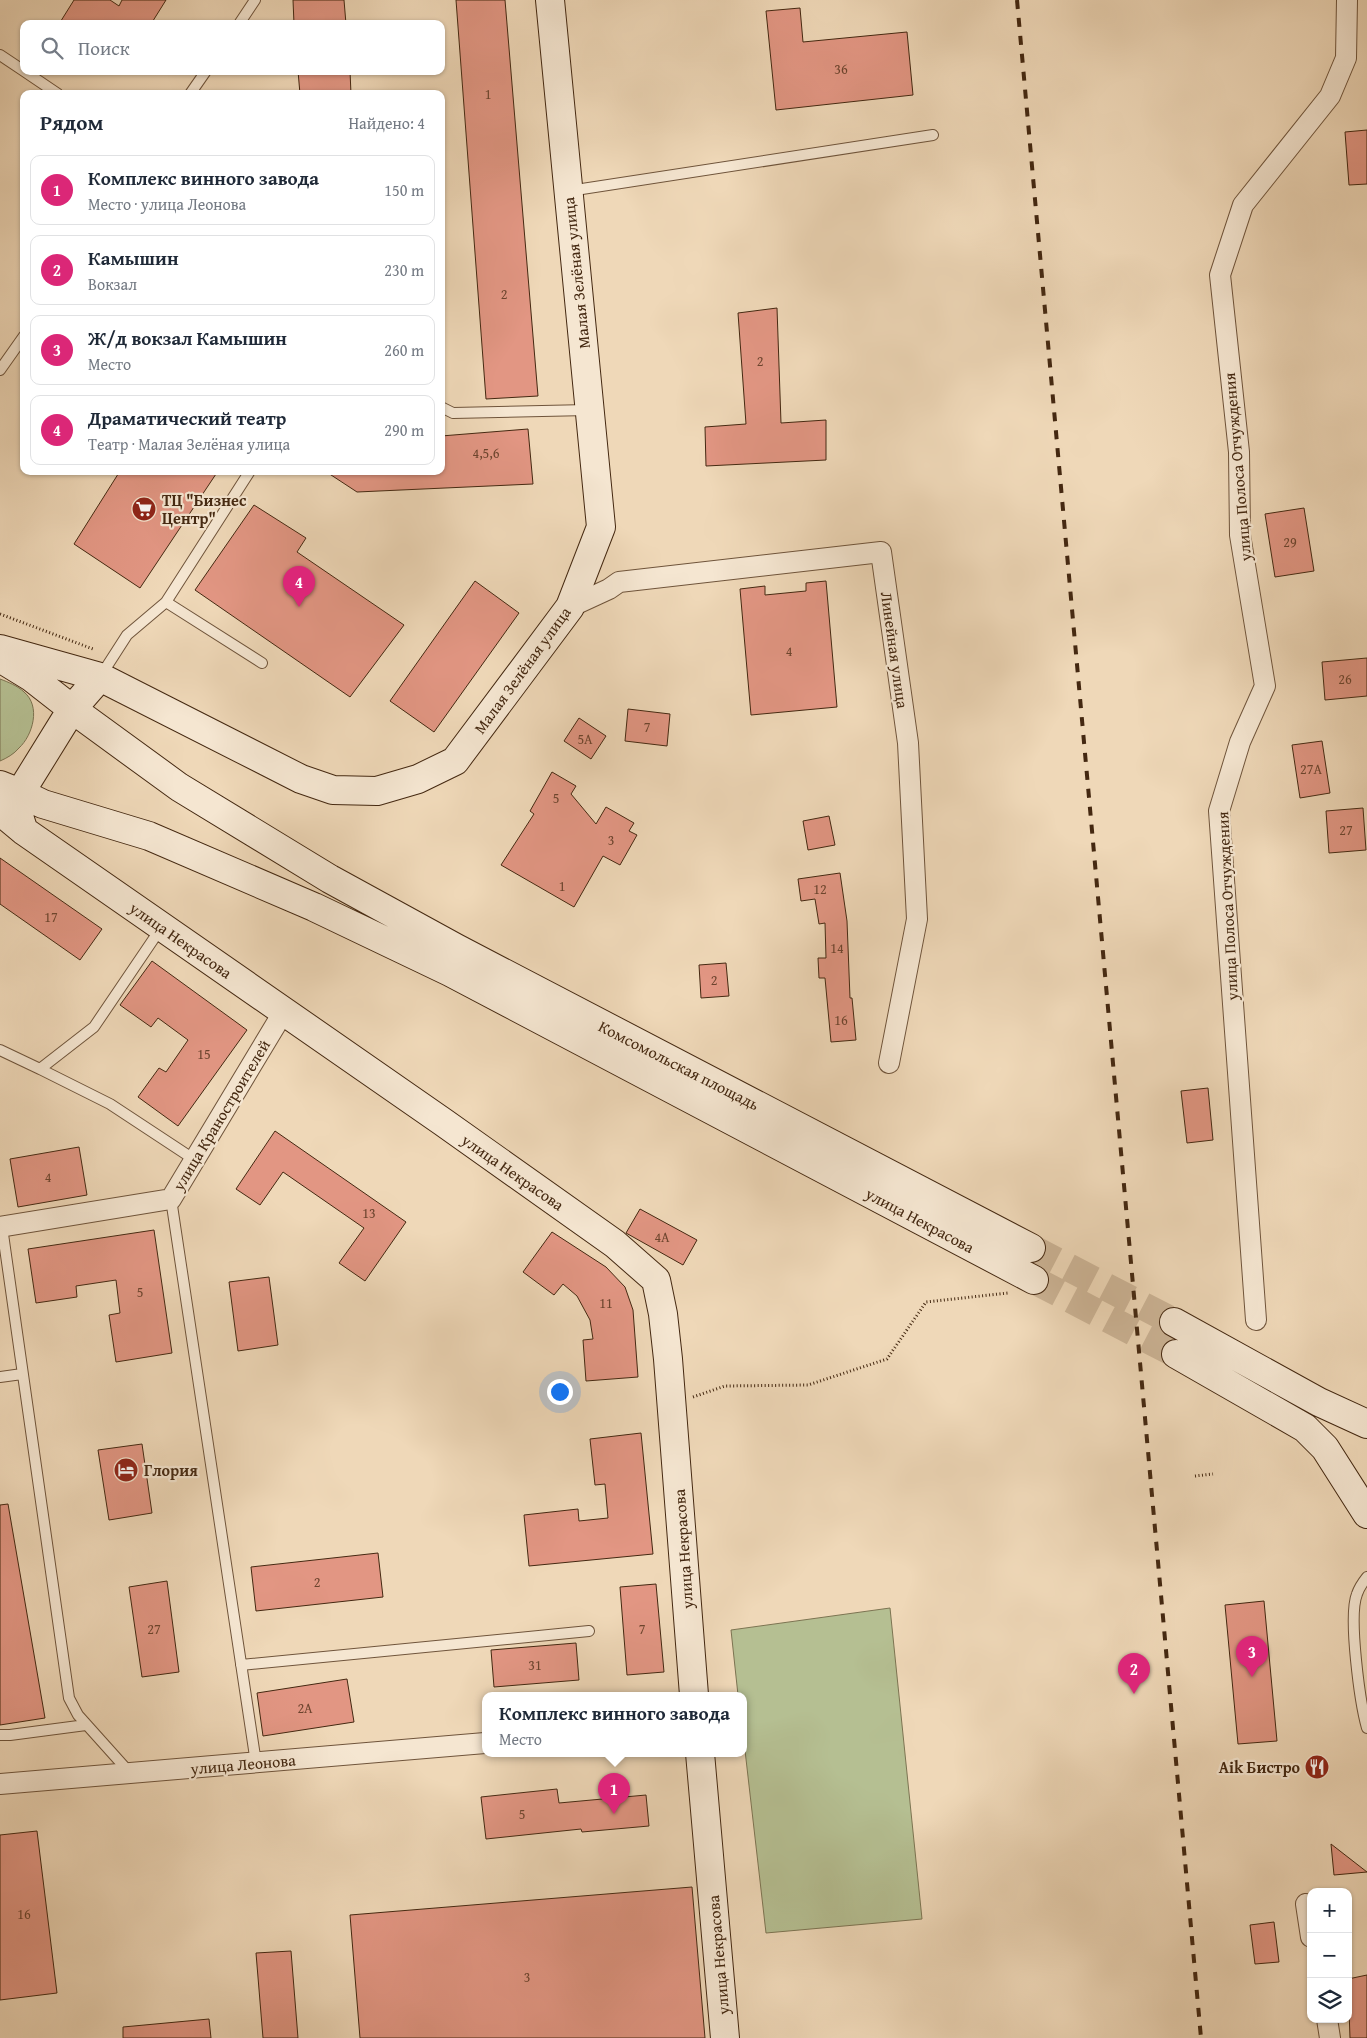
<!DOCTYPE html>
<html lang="ru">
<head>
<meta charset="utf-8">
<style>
	body { margin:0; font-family:"Gentium Book Plus",serif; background:#f2f2f3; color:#1f2937 }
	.controls { position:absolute; right:15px; bottom:15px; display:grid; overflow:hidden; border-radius:10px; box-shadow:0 1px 4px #0004 }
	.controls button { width:45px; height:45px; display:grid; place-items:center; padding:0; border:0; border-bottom:1px solid #e0e1e3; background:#fff; color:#1f2937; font:25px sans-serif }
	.you { position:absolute; left:559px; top:1391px; width:18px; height:18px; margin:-12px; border:4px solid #fff; border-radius:50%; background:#1a73e8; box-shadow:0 0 0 8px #1a73e833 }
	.badge { display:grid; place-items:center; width:32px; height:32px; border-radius:50%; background:#db2777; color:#fff; font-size:16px; font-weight:700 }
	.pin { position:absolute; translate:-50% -41px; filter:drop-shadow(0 1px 2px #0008) }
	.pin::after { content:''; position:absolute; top:26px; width:18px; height:15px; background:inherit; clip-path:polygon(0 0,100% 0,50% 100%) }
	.popup { position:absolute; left:482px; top:1692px; width:265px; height:65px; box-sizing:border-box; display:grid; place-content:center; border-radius:10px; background:#fff; filter:drop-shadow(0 1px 4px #0005); font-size:16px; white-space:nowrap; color:#747a83 }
	.popup b { font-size:19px; color:#1f2937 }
	.popup::after { content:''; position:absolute; left:50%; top:100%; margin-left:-10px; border:10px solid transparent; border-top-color:#fff }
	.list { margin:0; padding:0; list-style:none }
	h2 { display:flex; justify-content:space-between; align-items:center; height:65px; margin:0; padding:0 20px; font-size:21px }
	h2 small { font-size:16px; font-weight:400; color:#747a83 }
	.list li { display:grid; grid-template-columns:32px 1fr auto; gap:15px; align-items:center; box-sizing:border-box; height:70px; margin:0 10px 10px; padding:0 10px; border:1px solid #e0e1e3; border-radius:10px }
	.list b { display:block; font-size:19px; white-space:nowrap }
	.list p { margin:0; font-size:16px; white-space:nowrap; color:#747a83 }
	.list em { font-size:16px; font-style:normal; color:#747a83 }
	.icon { flex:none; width:28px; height:28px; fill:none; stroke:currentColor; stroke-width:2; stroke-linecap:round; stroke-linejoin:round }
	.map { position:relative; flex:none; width:1367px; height:2038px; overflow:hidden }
	.search { position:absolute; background:#fff; box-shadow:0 1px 4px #0004; left:20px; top:20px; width:425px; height:55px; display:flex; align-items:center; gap:12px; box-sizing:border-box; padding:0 18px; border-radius:10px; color:#747a83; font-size:19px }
	.panel { position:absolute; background:#fff; box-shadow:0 1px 4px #0004; left:20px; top:90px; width:425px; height:385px; border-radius:10px }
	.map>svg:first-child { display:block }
</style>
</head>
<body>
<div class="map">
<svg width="1367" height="2038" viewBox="0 0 1367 2038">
	<rect width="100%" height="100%" fill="#efd8b8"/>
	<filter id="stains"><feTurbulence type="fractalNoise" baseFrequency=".004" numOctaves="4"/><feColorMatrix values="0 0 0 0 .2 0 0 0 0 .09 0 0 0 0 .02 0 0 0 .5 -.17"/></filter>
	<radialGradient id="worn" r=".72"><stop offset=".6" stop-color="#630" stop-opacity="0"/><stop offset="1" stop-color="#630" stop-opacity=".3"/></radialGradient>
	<path fill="#b5bf92" stroke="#7c7452" d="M0,679C8,682 18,686 24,692C41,706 33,735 19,748C14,754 7,758 0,761Z
		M890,1608L922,1919L766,1933L743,1733V1695H738L731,1630Z"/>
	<path fill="#e29683" stroke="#442811" d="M74,0H110L119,6L122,0H166L151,24H59Z
		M293,0H344L346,24H294Z
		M456,0H505L538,396L486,399Z
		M800,8L803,42L907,32L913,95L776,110L766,11Z
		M298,71H350L351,94H300Z
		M1367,130V184L1349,185L1345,132Z
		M777,308L781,423L826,420V460L706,466L705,427L746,424L738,313Z
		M528,429L533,484L357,492L325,471H441V436Z
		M120,471H218L140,588L74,544Z
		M254,505L306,538L297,552L404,625L350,697L195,590Z
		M1304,508L1314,571L1275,577L1265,514Z
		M475,581L519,613L434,732L390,701Z
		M826,581L837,707L751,715L740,589L765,586V595L806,591V583Z
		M1367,658V696L1325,700L1322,662Z
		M628,709L670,714L667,746L625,741Z
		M579,718L606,736L591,759L564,741Z
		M1322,741L1330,793L1300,798L1292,745Z
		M552,772L576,786L571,794L596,824L606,807L634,823L629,831L637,835L620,865L603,856L574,907L501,865L534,814L530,811Z
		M1363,808L1366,850L1329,853L1326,811Z
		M829,816L835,845L808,850L803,821Z
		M0,858L102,929L80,960L0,904Z
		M840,873L847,921L850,998H852L856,1040L831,1042L825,978H819L818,958H826L825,923L819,924L815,899L801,901L798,879Z
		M152,961L247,1030L178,1126L138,1097L159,1068L166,1072L188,1040L158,1018L151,1027L120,1005Z
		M726,963L729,996L701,998L699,965Z
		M1208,1088L1213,1140L1187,1143L1181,1091Z
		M275,1131L406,1222L365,1281L339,1263L364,1228L283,1172L260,1205L236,1189Z
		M79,1147L87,1195L18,1207L10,1159Z
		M640,1209L697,1240L683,1265L626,1233Z
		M154,1230L172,1353L116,1362L109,1315L120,1313L116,1280L76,1286L77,1297L36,1303L28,1249Z
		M552,1232L606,1267L625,1287L633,1310L638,1377L586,1381L583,1340L593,1339L590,1320L577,1296L563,1284L554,1295L523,1272Z
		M269,1277L278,1345L238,1351L229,1282Z
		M641,1433L653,1554L529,1566L524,1515L578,1509L579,1521L608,1518L605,1484L595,1485L590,1439Z
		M142,1444L152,1513L109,1520L98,1450Z
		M8,1504L45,1718L0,1725V1505Z
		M378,1553L383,1597L256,1611L251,1567Z
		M167,1581L179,1672L142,1677L129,1587Z
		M656,1584L664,1672L627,1675L620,1587Z
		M1264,1601L1277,1741L1238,1744L1225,1605Z
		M576,1643L579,1680L494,1687L491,1650Z
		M347,1679L354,1722L263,1736L257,1693Z
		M557,1789L559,1803L646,1795L649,1826L582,1832L581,1829L486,1839L481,1797Z
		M37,1831L57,1993L0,2000V1835Z
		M1331,1844L1367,1872L1334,1875Z
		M692,1887L705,2038H360L350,1915Z
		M1274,1922L1279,1962L1255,1964L1250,1925Z
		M291,1951L298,2038H263L256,1953Z
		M1367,1975V2038H1350L1348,1979Z
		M209,2019L211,2038H123V2027Z"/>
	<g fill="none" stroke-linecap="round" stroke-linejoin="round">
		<path stroke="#cdb597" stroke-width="28" stroke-dasharray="28 14" stroke-linecap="butt" d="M1031,1248L1174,1322
			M1034,1280L1176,1354"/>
		<defs>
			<path id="lane" d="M239,24L255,0
				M0,55L24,71
				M24,71L58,94
				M190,94L206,71
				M569,191L933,135
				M0,370L24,336
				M441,407L453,413L588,410
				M166,602L262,663
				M100,677L127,635L166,602L250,471
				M161,928L94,1027L40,1069L110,1104L195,1160
				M0,1050L40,1069
				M171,1199L256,1763
				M2,1227L69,1698L78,1715L130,1773
				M0,1377L22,1374
				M1367,1577C1363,1582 1359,1588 1357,1594C1348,1616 1360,1703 1367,1728
				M241,1665L589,1631
				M0,1735H10L86,1725"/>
			<path id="street" d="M570,607L609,589L619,582L881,552L908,743L917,919L889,1063
				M0,1227L171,1199L284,1011
				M1256,1320L1219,811L1240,742L1265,686L1240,535L1239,452L1220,275L1243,205L1330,96L1346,58L1347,0
				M0,1784L485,1743
				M1306,1904L1311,1937
				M1327,2019L1330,2038"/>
			<path id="secondary" d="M0,649L100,677L301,779L333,790L377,791L418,779L455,761L570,607L601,527L550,0
				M100,677L72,709L179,787L330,879L456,948L1031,1248
				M0,785L20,793L72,709L31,677L0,658
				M0,811L24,831L443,1122L615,1244L656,1280L663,1314L668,1359L694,1695
				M24,831C19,818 16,807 20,793L43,804L149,836L314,907L450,972L1034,1280
				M1174,1322L1319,1402L1367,1424
				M1176,1354L1305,1428L1325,1448L1367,1514
				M700,1753L725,2038"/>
		</defs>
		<use href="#lane" stroke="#6f543b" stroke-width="12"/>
		<use href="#street" stroke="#6f543b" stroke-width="22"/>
		<use href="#secondary" stroke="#442811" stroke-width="30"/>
		<path stroke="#442811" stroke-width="3" stroke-dasharray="1 2.5" stroke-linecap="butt" d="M0,614L93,649
			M693,1397L725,1386L808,1385L887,1359L926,1302L1008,1293
			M1195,1476L1213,1474"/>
		<use href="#lane" stroke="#f5e6d1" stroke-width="10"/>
		<use href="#street" stroke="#f5e6d1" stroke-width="20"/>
		<use href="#secondary" stroke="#f5e6d1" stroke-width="28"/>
		<path stroke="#442811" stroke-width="4" stroke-dasharray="9 9" stroke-linecap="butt" d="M1017,0L1201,2038"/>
	</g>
	<defs>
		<symbol id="supermarket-disc" viewBox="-11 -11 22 22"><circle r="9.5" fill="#8f2418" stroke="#f5e6d1"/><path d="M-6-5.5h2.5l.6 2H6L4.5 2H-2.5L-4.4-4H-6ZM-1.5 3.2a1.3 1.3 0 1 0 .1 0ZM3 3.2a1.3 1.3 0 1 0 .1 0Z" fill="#fff"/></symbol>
		<symbol id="hotel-disc" viewBox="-11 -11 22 22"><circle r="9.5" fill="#8f2418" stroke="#f5e6d1"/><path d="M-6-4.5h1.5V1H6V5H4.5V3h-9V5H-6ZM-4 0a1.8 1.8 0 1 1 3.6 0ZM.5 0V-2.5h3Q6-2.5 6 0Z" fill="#fff"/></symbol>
		<symbol id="restaurant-disc" viewBox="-11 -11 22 22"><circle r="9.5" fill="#8f2418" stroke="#f5e6d1"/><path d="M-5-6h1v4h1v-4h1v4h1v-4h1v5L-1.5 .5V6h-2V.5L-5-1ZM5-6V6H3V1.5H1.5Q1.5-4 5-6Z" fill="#fff"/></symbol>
	</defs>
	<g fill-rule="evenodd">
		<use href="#supermarket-disc" x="130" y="495" width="28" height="28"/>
		<use href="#hotel-disc" x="112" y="1456" width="28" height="28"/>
		<use href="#restaurant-disc" x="1303" y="1753" width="28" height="28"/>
	</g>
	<g text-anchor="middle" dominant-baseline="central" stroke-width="4.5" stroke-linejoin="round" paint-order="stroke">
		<g font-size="14" fill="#6c442e">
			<text x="841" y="69">36</text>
			<text x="488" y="94">1</text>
			<text x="504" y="294">2</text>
			<text x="760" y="361">2</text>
			<text x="486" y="453">4,5,6</text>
			<text x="1290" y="542">29</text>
			<text x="789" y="651">4</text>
			<text x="1345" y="679">26</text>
			<text x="647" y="727">7</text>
			<text x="585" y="739">5А</text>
			<text x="1311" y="769">27А</text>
			<text x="556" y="798">5</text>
			<text x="1346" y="830">27</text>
			<text x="611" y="840">3</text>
			<text x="562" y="886">1</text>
			<text x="820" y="889">12</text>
			<text x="51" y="917">17</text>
			<text x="837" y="948">14</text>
			<text x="714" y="980">2</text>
			<text x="841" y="1020">16</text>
			<text x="204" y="1054">15</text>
			<text x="48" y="1177">4</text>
			<text x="369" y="1213">13</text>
			<text x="662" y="1237">4А</text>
			<text x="140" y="1292">5</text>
			<text x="606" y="1303">11</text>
			<text x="317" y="1582">2</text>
			<text x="154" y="1629">27</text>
			<text x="642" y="1629">7</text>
			<text x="535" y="1665">31</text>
			<text x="305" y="1708">2А</text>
			<text x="522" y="1814">5</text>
			<text x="24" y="1914">16</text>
			<text x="527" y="1977">3</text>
		</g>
		<g font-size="16" fill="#442811" stroke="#f5e6d1">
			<text transform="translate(576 273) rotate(-96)">Малая Зелёная улица</text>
			<text transform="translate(1237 467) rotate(-95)">улица Полоса Отчуждения</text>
			<text transform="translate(895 650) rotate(82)">Линейная улица</text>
			<text transform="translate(522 670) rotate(-54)">Малая Зелёная улица</text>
			<text transform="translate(1227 906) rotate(-93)">улица Полоса Отчуждения</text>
			<text transform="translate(181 940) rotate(35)">улица Некрасова</text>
			<text transform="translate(679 1065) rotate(27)">Комсомольская площадь</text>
			<text transform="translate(221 1115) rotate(-59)">улица Краностроителей</text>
			<text transform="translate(513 1172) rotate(35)">улица Некрасова</text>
			<text transform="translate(920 1220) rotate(28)">улица Некрасова</text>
			<text transform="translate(683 1549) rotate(-94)">улица Некрасова</text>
			<text transform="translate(243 1764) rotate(-5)">улица Леонова</text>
			<text transform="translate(718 1955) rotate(-95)">улица Некрасова</text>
		</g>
		<g font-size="16" font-weight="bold" fill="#442811" stroke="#f5e6d1" text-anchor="start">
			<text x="162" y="500">ТЦ "Бизнес<tspan x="162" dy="18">Центр"</tspan></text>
			<text x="144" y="1470">Глория</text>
			<text x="1300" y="1767" text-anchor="end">Aik Бистро</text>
		</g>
	</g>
	<rect width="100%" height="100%" filter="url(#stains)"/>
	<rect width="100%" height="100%" fill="url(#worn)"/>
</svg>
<div class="controls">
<button>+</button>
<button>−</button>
<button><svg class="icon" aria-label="layers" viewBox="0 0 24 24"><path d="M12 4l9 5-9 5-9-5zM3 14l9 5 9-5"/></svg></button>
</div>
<div class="you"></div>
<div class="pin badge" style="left:614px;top:1814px">1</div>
<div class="popup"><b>Комплекс винного завода</b>Место</div>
<div class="pin badge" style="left:1134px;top:1694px">2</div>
<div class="pin badge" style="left:1252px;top:1677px">3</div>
<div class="pin badge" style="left:299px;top:607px">4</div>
<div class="search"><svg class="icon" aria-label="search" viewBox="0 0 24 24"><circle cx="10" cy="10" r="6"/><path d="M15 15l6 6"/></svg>Поиск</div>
<section class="panel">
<h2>Рядом<small>Найдено: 4</small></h2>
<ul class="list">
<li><span class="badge">1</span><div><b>Комплекс винного завода</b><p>Место · улица Леонова</p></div><em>150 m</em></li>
<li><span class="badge">2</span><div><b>Камышин</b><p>Вокзал</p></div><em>230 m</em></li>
<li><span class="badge">3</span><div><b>Ж/д вокзал Камышин</b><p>Место</p></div><em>260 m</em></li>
<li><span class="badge">4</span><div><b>Драматический театр</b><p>Театр · Малая Зелёная улица</p></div><em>290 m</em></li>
</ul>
</section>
</div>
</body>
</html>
